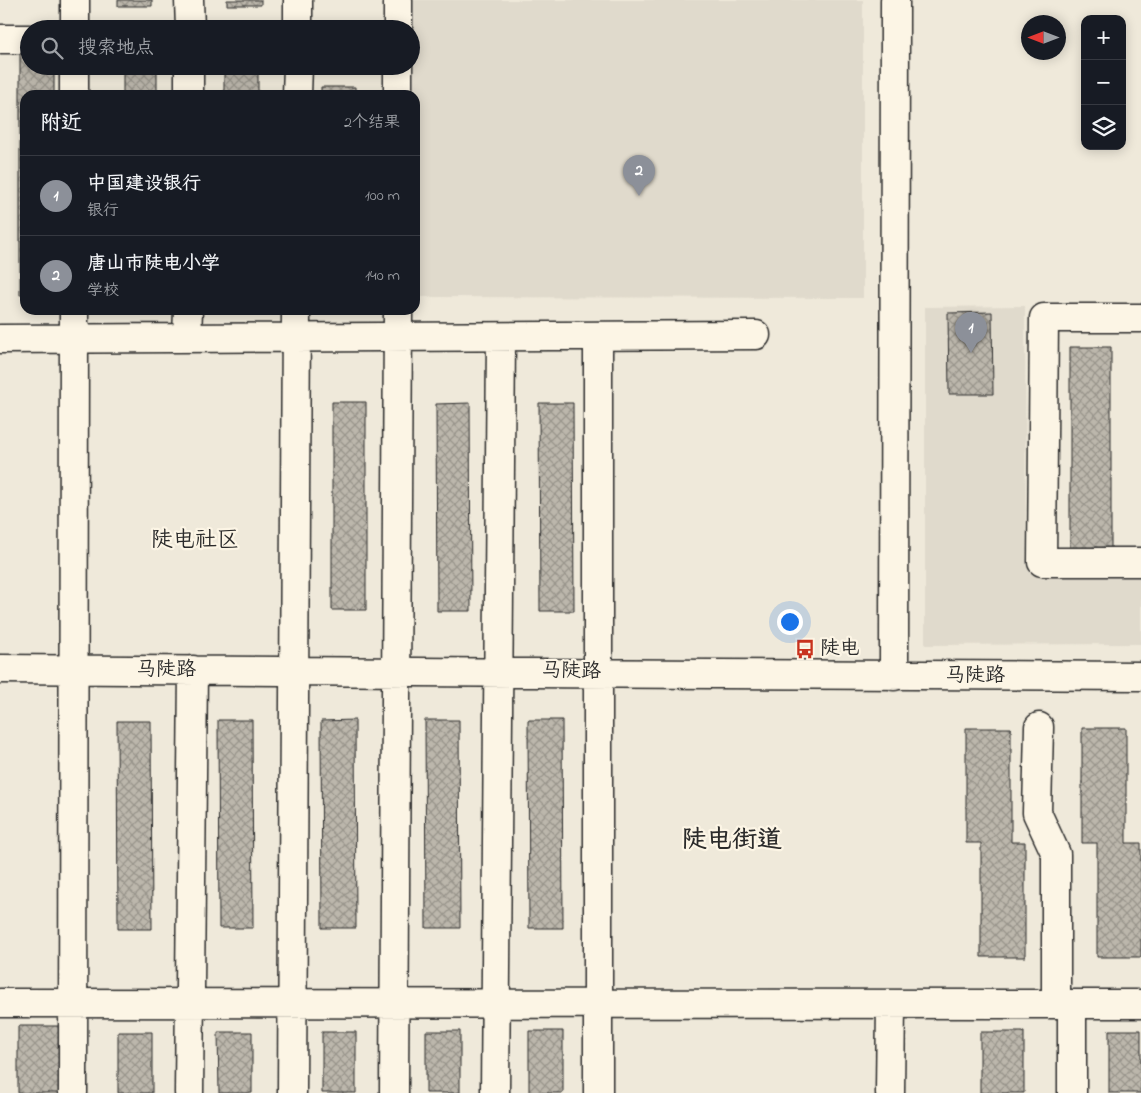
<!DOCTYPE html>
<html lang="zh">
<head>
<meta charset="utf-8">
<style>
	body { margin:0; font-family:"Indie Flower","LXGW WenKai TC",sans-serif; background:#20242c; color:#f1f3f6 }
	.controls { position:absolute; right:15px; top:15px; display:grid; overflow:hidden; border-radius:10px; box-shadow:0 2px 12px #0003 }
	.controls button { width:45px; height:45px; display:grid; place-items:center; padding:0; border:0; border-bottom:1px solid #363941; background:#171b24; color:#f1f3f6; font:25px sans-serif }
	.compass { position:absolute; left:1021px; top:15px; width:45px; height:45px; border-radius:50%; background:#171b24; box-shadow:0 2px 12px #0003; rotate:270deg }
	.you { position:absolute; left:789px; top:621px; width:18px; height:18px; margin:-12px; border:4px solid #fff; border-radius:50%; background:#1a73e8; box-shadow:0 0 0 8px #1a73e833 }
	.badge { display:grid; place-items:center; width:32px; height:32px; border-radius:50%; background:#8c9099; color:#fff; font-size:16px; font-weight:700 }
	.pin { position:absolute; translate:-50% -41px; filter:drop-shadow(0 1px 2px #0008) }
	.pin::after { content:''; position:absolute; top:26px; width:18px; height:15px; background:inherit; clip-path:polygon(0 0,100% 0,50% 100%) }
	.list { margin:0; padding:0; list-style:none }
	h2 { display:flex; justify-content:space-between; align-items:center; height:65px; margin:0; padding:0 20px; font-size:21px }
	h2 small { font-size:16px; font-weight:400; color:#9ea1a6 }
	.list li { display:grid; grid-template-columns:32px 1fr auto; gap:15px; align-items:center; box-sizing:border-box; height:80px; padding:0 20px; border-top:1px solid #363941 }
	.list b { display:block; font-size:19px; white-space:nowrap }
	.list p { margin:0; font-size:16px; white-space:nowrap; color:#9ea1a6 }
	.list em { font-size:16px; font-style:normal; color:#9ea1a6 }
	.icon { flex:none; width:28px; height:28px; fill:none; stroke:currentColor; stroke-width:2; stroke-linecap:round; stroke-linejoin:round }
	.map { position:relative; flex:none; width:1141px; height:1093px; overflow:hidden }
	.search { position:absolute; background:#171b24; box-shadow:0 2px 12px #0003; left:20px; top:20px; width:400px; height:55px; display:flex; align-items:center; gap:12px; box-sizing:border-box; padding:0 18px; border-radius:28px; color:#9ea1a6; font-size:19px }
	.panel { position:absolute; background:#171b24; box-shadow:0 2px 12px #0003; left:20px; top:90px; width:400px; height:225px; border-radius:15px }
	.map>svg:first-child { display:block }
</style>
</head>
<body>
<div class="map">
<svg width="1141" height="1093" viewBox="0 0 1141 1093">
	<defs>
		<pattern id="building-cross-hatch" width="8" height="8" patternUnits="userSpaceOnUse" patternTransform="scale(1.25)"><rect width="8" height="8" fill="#bcb7ac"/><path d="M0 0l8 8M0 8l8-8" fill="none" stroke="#99958c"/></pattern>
	</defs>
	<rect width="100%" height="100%" fill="#efe9da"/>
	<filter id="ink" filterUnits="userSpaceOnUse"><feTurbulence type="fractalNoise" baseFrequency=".02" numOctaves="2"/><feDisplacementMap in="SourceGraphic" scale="10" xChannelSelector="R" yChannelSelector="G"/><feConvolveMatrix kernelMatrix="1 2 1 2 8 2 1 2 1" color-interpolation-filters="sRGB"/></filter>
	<g filter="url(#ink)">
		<path fill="#e0dacc" d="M408,0H863V298L415,297V95H408L411,66V29Z
			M1025,306L1026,565L1141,566V644L925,645V307Z"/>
		<path fill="url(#building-cross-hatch)" stroke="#2b2b2b" d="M118,0H152V6H118Z
			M227,0H261V5H227Z
			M20,51H29V66H54V95H25V295H20Z
			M123,66H157V95H123Z
			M224,66H258V95H224Z
			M321,87H355V95H321Z
			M992,312L993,394H949L948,313Z
			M1070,347H1111V551H1070Z
			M332,402H366V610H332Z
			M470,403L471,611H437L436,404Z
			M539,403H573L574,611H540Z
			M218,720H252L253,928H219Z
			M355,720L356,928H322L321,721Z
			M425,720H459L460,928H426Z
			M528,720H562L563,928H529Z
			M117,721H151L152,929H118Z
			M966,728H1011V842H1025V957H981V843H966Z
			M1082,728H1126V843H1141V957H1097V843H1082Z
			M18,1026H62V1093H18Z
			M1109,1030H1141V1093H1109Z
			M426,1031H460V1093H426Z
			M529,1031H563V1093H529Z
			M118,1032H152V1093H118Z
			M218,1032H252V1093H219Z
			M322,1032H356V1093H322Z
			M980,1032H1024V1093H980Z"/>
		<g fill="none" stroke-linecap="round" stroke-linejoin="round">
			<defs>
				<path id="minor" d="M189,0L190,29
					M398,0V29
					M75,29V0
					M298,29V0
					M0,39H29
					M398,66V95
					M74,95V66
					M189,95V66
					M297,95L298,66
					M1141,318H1044L1042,562H1141
					M598,336V1093
					M187,338L188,310
					M0,339L756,335
					M0,669C380,671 761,676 1141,676
					M894,676L895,0
					M1039,727L1037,813L1056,854V1004
					M0,1003L1141,1004
					M73,1093L74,310
					M189,1093L193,670
					M292,1093L296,310
					M394,1093L398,310
					M495,1093L501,337
					M890,1093L891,1004
					M1072,1093V1004"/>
			</defs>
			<use href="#minor" stroke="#2b2b2b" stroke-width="31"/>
			<use href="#minor" stroke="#fcf5e5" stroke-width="28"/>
		</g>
	</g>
	<defs>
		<symbol id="bus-bare" viewBox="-9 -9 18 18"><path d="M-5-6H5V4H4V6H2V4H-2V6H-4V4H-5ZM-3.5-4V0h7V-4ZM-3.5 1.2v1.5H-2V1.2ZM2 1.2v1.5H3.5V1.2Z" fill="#c8321e" stroke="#fcf5e5" stroke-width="2.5" paint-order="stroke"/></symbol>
	</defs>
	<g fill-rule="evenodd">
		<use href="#bus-bare" x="791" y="635" width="28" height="28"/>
	</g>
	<g text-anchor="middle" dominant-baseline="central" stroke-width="4.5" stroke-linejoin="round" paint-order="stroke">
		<g font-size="20" fill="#2b2b2b" stroke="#fcf5e5" text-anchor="start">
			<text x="820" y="649">陡电</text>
		</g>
		<g font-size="20" fill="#2b2b2b" stroke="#fcf5e5">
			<text x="166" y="670">马陡路</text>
			<text transform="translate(571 672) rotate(1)">马陡路</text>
			<text x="975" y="676">马陡路</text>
		</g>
		<g font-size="22" fill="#2b2b2b" stroke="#fcf5e5">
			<text x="195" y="541">陡电社区</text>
		</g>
		<g font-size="25" font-weight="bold" fill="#2b2b2b" stroke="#fcf5e5">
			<text x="732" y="841">陡电街道</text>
		</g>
	</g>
</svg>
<div class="controls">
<button>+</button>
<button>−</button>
<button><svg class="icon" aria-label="layers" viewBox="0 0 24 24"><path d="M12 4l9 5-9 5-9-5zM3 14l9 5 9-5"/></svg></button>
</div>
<svg class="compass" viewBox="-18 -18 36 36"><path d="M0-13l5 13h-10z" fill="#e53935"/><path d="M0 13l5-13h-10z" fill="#9ea1a6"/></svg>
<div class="you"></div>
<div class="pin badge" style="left:971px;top:353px">1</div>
<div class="pin badge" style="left:639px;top:196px">2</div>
<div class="search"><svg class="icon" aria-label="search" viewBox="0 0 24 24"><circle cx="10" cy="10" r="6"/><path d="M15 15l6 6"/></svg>搜索地点</div>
<section class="panel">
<h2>附近<small>2个结果</small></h2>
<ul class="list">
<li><span class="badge">1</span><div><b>中国建设银行</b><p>银行</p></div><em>100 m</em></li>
<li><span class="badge">2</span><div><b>唐山市陡电小学</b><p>学校</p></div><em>140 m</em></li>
</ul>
</section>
</div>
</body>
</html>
